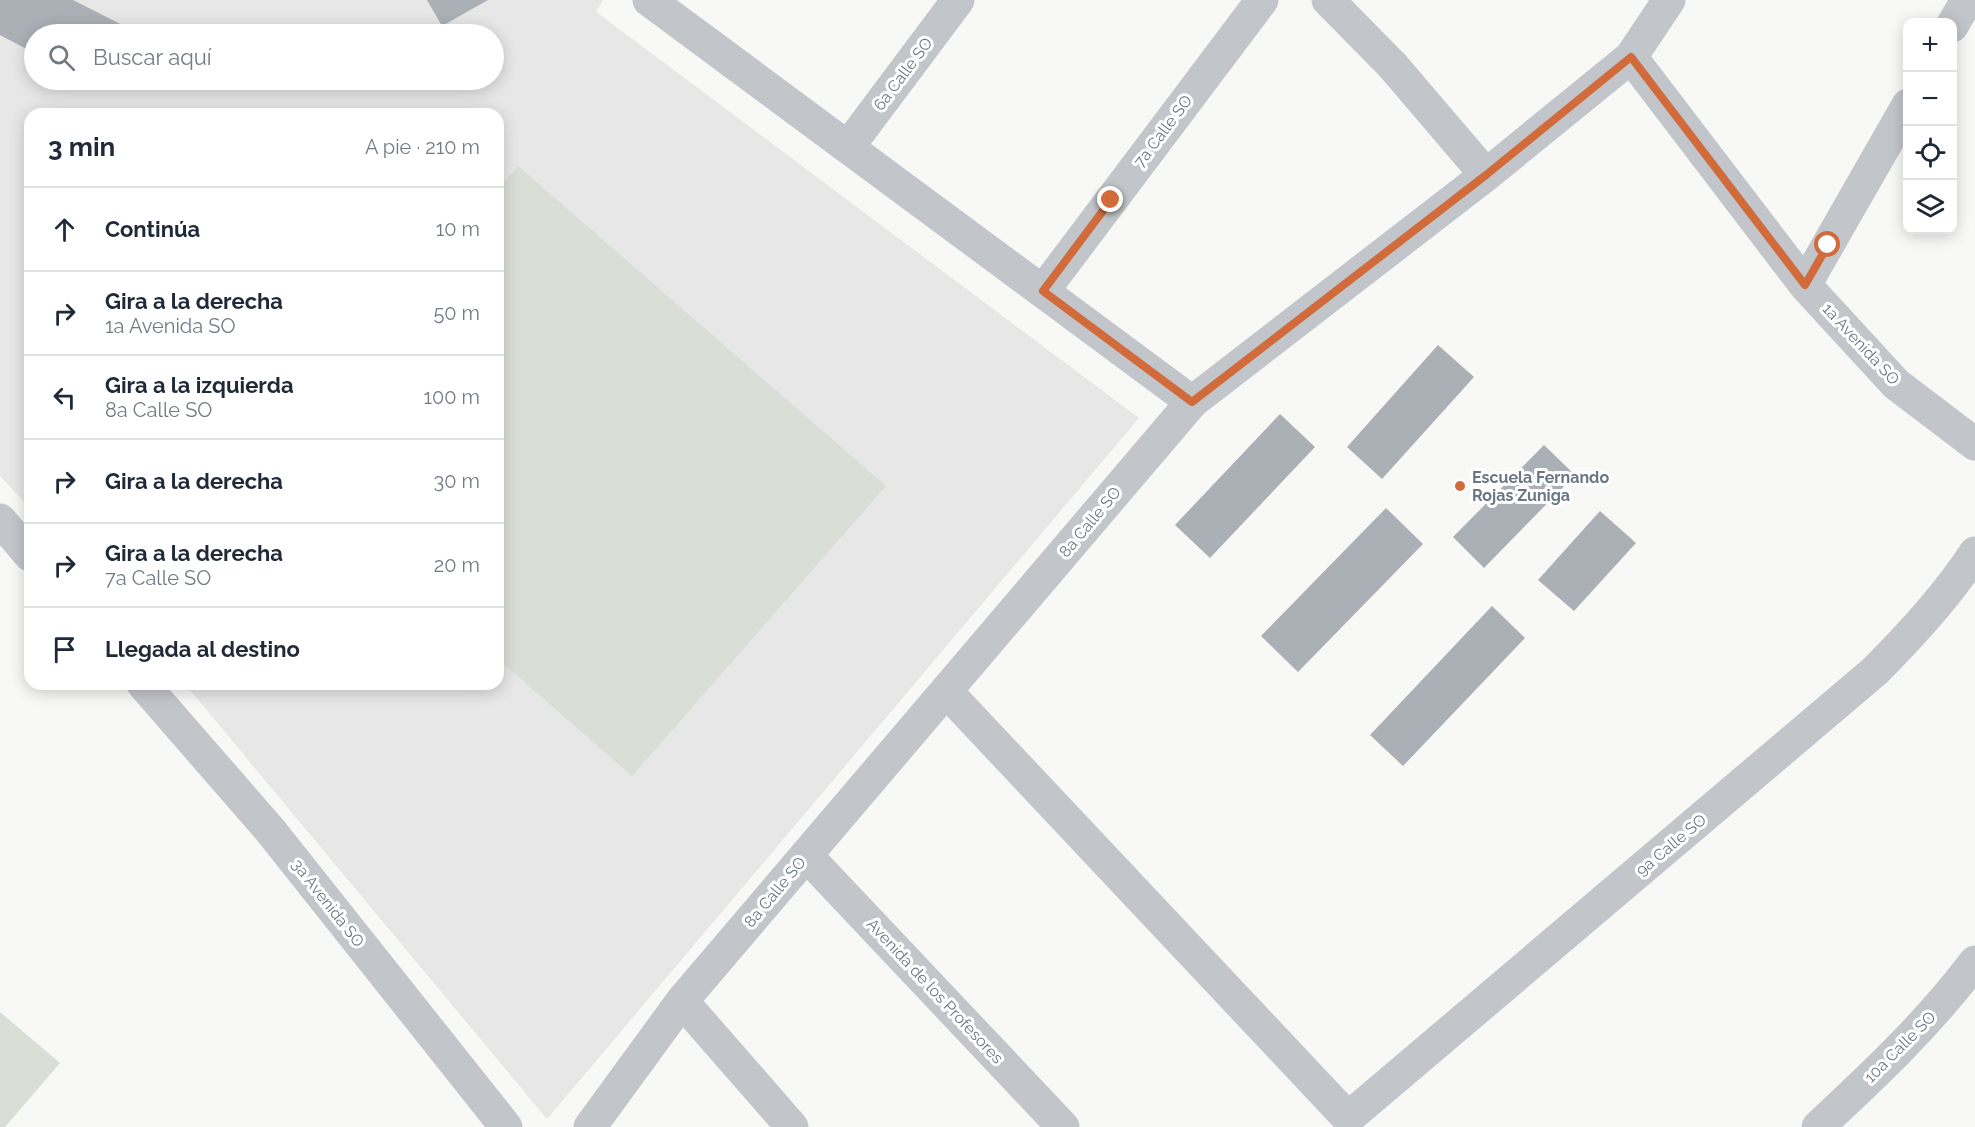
<!DOCTYPE html>
<html lang="es">
<head>
<meta charset="utf-8">
<style>
	body { margin:0; font-family:Raleway,sans-serif; background:#f2f2f3; color:#1f2937 }
	.controls { position:absolute; right:18px; top:18px; display:grid; overflow:hidden; border-radius:12px; box-shadow:0 3px 15px #0003 }
	.controls button { width:54px; height:54px; display:grid; place-items:center; padding:0; border:0; border-bottom:2px solid #e0e1e3; background:#fff; color:#1f2937; font:30px sans-serif }
	.stop { position:absolute; width:18px; height:18px; margin:-14px; border:4px solid #d26b3c; border-radius:50%; background:#fff }
	.stop.end { background:#d26b3c; border-color:#fff; box-shadow:0 2px 6px #0008 }
	.list { margin:0; padding:0; list-style:none }
	h2 { display:flex; justify-content:space-between; align-items:center; height:78px; margin:0; padding:0 24px; font-size:26px }
	h2 small { font-size:20px; font-weight:400; color:#747a83 }
	.list li { display:grid; grid-template-columns:39px 1fr auto; gap:18px; align-items:center; box-sizing:border-box; height:84px; padding:0 24px; border-top:2px solid #e0e1e3 }
	.list b { display:block; font-size:22px; white-space:nowrap }
	.list p { margin:0; font-size:20px; white-space:nowrap; color:#747a83 }
	.list em { font-size:20px; font-style:normal; color:#747a83 }
	.icon { flex:none; width:33px; height:33px; fill:none; stroke:currentColor; stroke-width:2; stroke-linecap:round; stroke-linejoin:round }
	.map { position:relative; flex:none; width:1975px; height:1127px; overflow:hidden }
	.search { position:absolute; background:#fff; box-shadow:0 3px 15px #0003; left:24px; top:24px; width:480px; height:66px; display:flex; align-items:center; gap:15px; box-sizing:border-box; padding:0 21px; border-radius:33px; color:#747a83; font-size:22px }
	.panel { position:absolute; background:#fff; box-shadow:0 3px 15px #0003; left:24px; top:108px; width:480px; height:582px; border-radius:18px }
	.map>svg:first-child { display:block }
</style>
</head>
<body>
<div class="map">
<svg width="1975" height="1127" viewBox="0 0 1975 1127">
	<rect width="100%" height="100%" fill="#f8f8f6"/>
	<path fill="#e6e7e6" fill-rule="evenodd" d="M0,0H603L596,12L1139,418L547,1119L185,684H498V114H30V508L0,476ZM34,34H494V80H34Z"/>
	<path fill="#d9ded7" d="M518,166L886,486L632,776L498,659V189Z
		M0,1012L60,1063L5,1127H0Z"/>
	<path fill="#aab0b6" d="M0,0H73L132,30L129,34H34V53L0,35Z
		M427,0H488L442,26Z
		M86,80H106L102,88Z
		M1438,345L1474,377L1382,479L1347,447Z
		M1280,414L1315,447L1210,558L1175,525Z
		M1544,445L1575,475L1484,568L1453,537Z
		M1386,508L1423,544L1298,672L1261,636Z
		M1600,511L1636,543L1574,611L1538,580Z
		M1492,606L1525,638L1403,766L1370,735Z"/>
	<g fill="none" stroke-linecap="round" stroke-linejoin="round">
		<path stroke="#c2c5c9" stroke-width="33" d="M649,0L1192,402
			M1328,0L1393,66L1486,175
			M1952,26L1967,0
			M1631,57L1805,285L1896,384L1975,444
			M848,147L958,0
			M1805,285L1908,105
			M1043,291L1262,0
			M0,520L30,555
			M143,684L270,830L506,1127
			M946,691L1348,1118L1875,671C1911,635 1947,596 1975,553
			M806,855L1063,1127
			M682,1001L792,1127
			M590,1127L682,1001L1192,402L1486,175L1631,57L1669,0
			M1818,1127C1874,1075 1929,1023 1975,962"/>
	</g>
	<g fill="none" stroke-linecap="round" stroke-linejoin="round">
		<path stroke="#d26b3c" stroke-width="8" d="M1111,200L1043,291L1192,402L1486,175L1631,57L1805,285L1828,245"/>
	</g>
	<circle fill="#d26b3c" stroke="#fff" stroke-width="2" cx="1460" cy="486" r="6"/>
	<g text-anchor="middle" dominant-baseline="central" stroke-width="6" stroke-linejoin="round" paint-order="stroke">
		<g font-size="16" fill="#6a7684" stroke="#fff">
			<text transform="translate(903 74) rotate(-53)">6a Calle SO</text>
			<text transform="translate(1163 131) rotate(-53)">7a Calle SO</text>
			<text transform="translate(1861 344) rotate(47)">1a Avenida SO</text>
			<text transform="translate(1090 522) rotate(-50)">8a Calle SO</text>
			<text transform="translate(1671 845) rotate(-40)">9a Calle SO</text>
			<text transform="translate(775 892) rotate(-50)">8a Calle SO</text>
			<text transform="translate(328 903) rotate(52)">3a Avenida SO</text>
			<text transform="translate(935 991) rotate(47)">Avenida de los Profesores</text>
			<text transform="translate(1900 1047) rotate(-45)">10a Calle SO</text>
		</g>
		<g font-size="16" font-weight="bold" fill="#6a7684" stroke="#fff" text-anchor="start">
			<text x="1472" y="477">Escuela Fernando<tspan x="1472" dy="18">Rojas Zuniga</tspan></text>
		</g>
	</g>
</svg>
<div class="controls">
<button>+</button>
<button>−</button>
<button><svg class="icon" aria-label="locate" viewBox="0 0 24 24"><circle cx="12" cy="12" r="6"/><path d="M12 2v4M12 18v4M2 12h4M18 12h4"/></svg></button>
<button><svg class="icon" aria-label="layers" viewBox="0 0 24 24"><path d="M12 4l9 5-9 5-9-5zM3 14l9 5 9-5"/></svg></button>
</div>
<div class="stop" style="left:1828px;top:245px"></div>
<div class="stop end" style="left:1111px;top:200px"></div>
<div class="search"><svg class="icon" aria-label="search" viewBox="0 0 24 24"><circle cx="10" cy="10" r="6"/><path d="M15 15l6 6"/></svg>Buscar aquí</div>
<section class="panel">
<h2>3 min<small>A pie · 210 m</small></h2>
<ul class="list">
<li><svg class="icon" aria-label="ahead" viewBox="0 0 24 24"><path d="M12 20V5M6 11l6-6 6 6"/></svg><div><b>Continúa</b></div><em>10 m</em></li>
<li><svg class="icon" aria-label="right" viewBox="0 0 24 24"><path d="M7 20v-9h11M14 6l5 5-5 5"/></svg><div><b>Gira a la derecha</b><p>1a Avenida SO</p></div><em>50 m</em></li>
<li><svg class="icon" aria-label="left" viewBox="0 0 24 24"><path d="M17 20v-9H6M10 6l-5 5 5 5"/></svg><div><b>Gira a la izquierda</b><p>8a Calle SO</p></div><em>100 m</em></li>
<li><svg class="icon" aria-label="right" viewBox="0 0 24 24"><path d="M7 20v-9h11M14 6l5 5-5 5"/></svg><div><b>Gira a la derecha</b></div><em>30 m</em></li>
<li><svg class="icon" aria-label="right" viewBox="0 0 24 24"><path d="M7 20v-9h11M14 6l5 5-5 5"/></svg><div><b>Gira a la derecha</b><p>7a Calle SO</p></div><em>20 m</em></li>
<li><svg class="icon" aria-label="arrive" viewBox="0 0 24 24"><path d="M6 21V4h12l-3 4 3 4H6"/></svg><div><b>Llegada al destino</b></div></li>
</ul>
</section>
</div>
</body>
</html>
